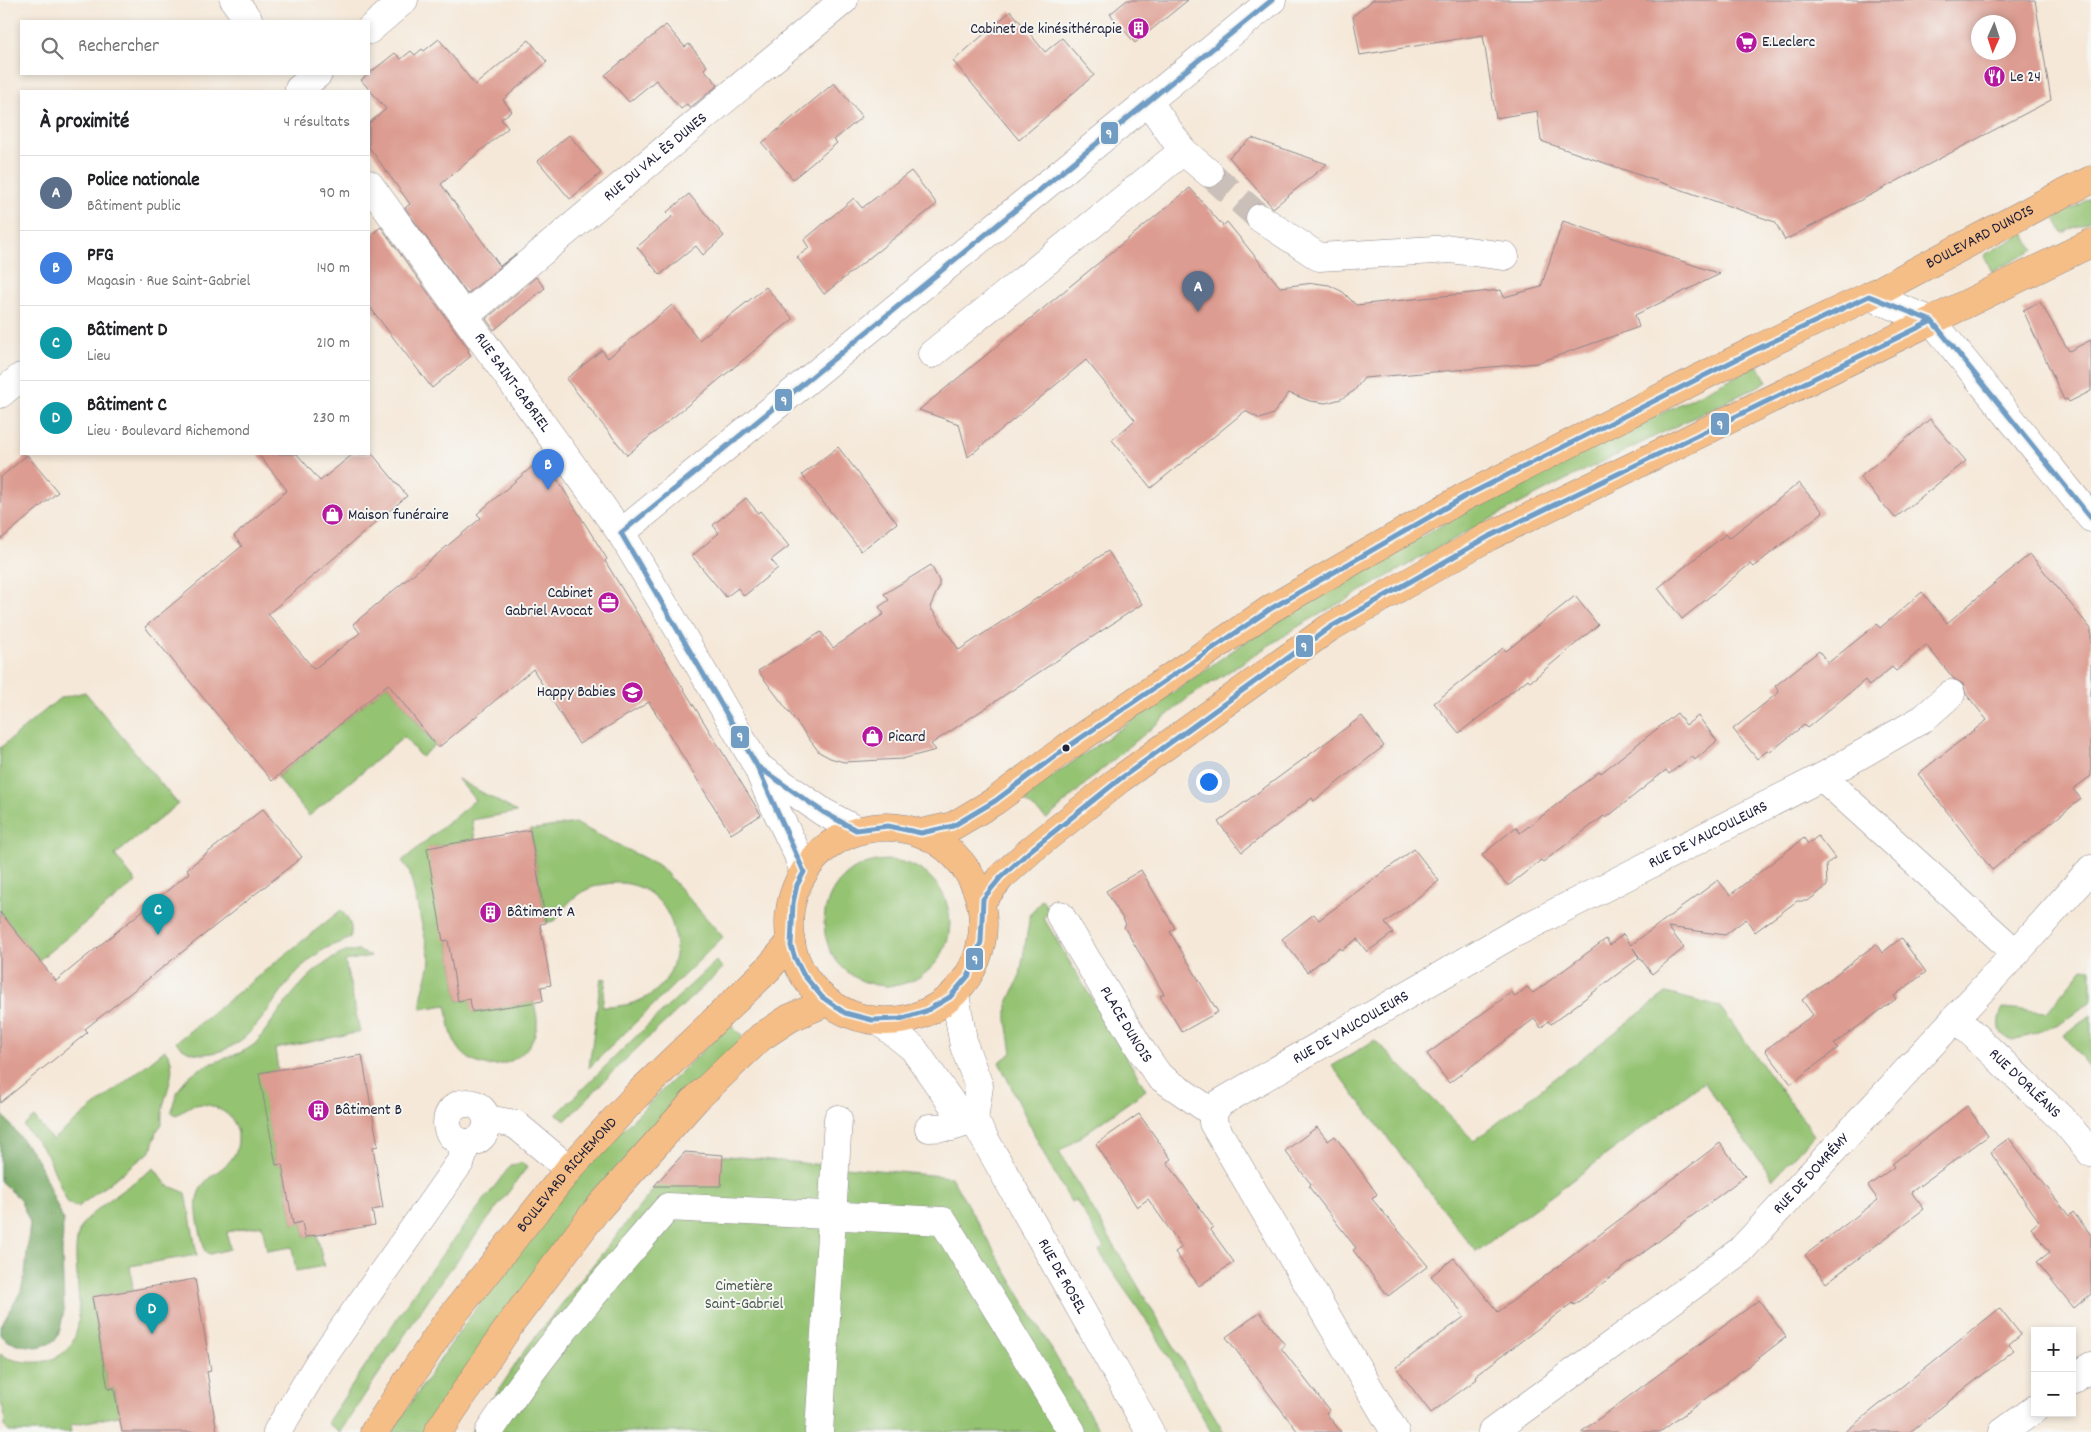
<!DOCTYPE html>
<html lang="fr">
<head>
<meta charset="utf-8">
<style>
	body { margin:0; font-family:Dekko,sans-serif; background:#f6f6f6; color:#202124 }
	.controls { position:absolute; right:15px; bottom:15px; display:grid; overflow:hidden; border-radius:0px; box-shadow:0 2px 8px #0003 }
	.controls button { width:45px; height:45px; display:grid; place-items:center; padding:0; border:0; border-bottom:1px solid #e0e0e0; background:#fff; color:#202124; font:25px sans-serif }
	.compass { position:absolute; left:1971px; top:15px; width:45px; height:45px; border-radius:50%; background:#fff; box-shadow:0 2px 8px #0003; rotate:183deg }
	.you { position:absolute; left:1208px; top:781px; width:18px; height:18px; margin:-12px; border:4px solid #fff; border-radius:50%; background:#1a73e8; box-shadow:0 0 0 8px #1a73e833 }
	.badge { display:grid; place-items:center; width:32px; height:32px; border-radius:50%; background:#b5179e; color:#fff; font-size:16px; font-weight:700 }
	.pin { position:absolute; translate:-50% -41px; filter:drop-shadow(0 1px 2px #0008) }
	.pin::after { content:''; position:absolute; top:26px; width:18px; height:15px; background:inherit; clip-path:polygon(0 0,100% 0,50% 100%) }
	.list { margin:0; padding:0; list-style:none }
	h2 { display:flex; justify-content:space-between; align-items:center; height:65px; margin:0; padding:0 20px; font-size:21px }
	h2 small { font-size:16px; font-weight:400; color:#757577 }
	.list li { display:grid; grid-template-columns:32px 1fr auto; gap:15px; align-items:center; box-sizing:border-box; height:75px; padding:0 20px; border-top:1px solid #e0e0e0 }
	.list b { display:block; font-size:19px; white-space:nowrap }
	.list p { margin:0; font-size:16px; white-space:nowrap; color:#757577 }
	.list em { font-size:16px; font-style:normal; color:#757577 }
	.icon { flex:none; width:28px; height:28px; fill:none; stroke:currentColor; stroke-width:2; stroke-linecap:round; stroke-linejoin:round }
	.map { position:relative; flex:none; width:2091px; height:1432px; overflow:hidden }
	.search { position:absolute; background:#fff; box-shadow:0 2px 8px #0003; left:20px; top:20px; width:350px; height:55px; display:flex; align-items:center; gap:12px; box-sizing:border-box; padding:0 18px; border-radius:0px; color:#757577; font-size:19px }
	.panel { position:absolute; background:#fff; box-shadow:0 2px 8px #0003; left:20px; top:90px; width:350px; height:365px; border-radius:0px }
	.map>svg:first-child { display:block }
</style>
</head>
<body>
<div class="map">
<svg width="2091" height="1432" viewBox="0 0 2091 1432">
	<rect width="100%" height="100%" fill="#f6f6f2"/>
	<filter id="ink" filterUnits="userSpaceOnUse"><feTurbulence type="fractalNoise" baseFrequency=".02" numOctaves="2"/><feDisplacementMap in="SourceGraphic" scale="10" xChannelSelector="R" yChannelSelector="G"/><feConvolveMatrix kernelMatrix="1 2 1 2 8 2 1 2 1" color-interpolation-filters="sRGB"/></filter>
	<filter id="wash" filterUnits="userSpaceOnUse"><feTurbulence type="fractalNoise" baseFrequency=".0096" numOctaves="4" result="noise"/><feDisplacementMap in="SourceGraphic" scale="20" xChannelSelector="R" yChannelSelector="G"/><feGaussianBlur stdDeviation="1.12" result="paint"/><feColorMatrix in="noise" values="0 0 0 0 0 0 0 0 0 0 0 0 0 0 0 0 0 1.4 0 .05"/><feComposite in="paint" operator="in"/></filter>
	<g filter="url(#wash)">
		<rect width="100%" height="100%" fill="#f5e8d8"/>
		<path fill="#94c372" stroke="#5b7256" d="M2091,198V220L2063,233L2055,218Z
			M2024,233L2034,250L1992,272L1984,255Z
			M1758,365L1767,382L1561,482L1472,529L1299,626L1188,698L1095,775L1047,819L1021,798L1245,642L1392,553L1476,506Z
			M388,684L435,745L421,757L404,737L309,816L277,777Z
			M85,692L178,804L115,855L136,882L39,960L0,912V748L60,698Z
			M458,779L517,812L472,820L475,840L428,848L448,940L458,1001L470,999L473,1012L534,1002C535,1009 538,1018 537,1025C531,1067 475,1082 455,1042C449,1031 449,1017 446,1005L421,1009C420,992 429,976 430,959L409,870L402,861L475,800Z
			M575,823L660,866L723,937L589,1068L601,978L606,979L602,1007C711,1009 688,869 605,884C582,888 568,900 556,920L546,923L530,830Z
			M824 923a63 63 0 1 1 126 0a63 63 0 1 1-126 0Z
			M1042,899L1050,912L1043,917L1146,1090L1059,1152L1224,1432H1211C1192,1398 1174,1364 1153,1331C1136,1304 1116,1279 1099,1251L1104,1248L1076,1200L1071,1202L1047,1160L999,1062L1012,1053L1007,1020V1005L1020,976L1030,915Z
			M341,910C348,919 354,926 350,938C342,943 333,944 325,949C316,954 306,963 298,971C268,1002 253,1052 203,1054C192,1054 183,1050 176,1042Z
			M348,951H359L371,956L345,961L360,1032L275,1049L278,1070L260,1073L276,1165L282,1164L293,1224L302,1222L305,1237L317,1235L324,1266L296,1271L292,1247L267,1251L262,1225L227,1232L230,1249L210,1254L205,1252C202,1236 193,1210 198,1195C206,1168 240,1171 238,1135C238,1128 233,1120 228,1115C217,1106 203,1101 189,1107C185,1109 181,1113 176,1115L172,1113C172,1105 175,1098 178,1091C194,1059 232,1063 256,1043C283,1008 305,968 348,951Z
			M716,961L723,968L630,1055L566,1120L556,1115L624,1048Z
			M2083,968L2091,969V1001L2059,1025L2013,1040C1996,1036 1996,1021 2003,1008L2047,1012Z
			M1666,993L1720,1007L1814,1135L1773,1179L1704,1082L1476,1252L1332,1066L1375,1040L1474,1141Z
			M2091,1015V1070L2064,1035Z
			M730,1024L743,1037L426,1432H392C445,1350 501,1270 563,1195C615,1134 673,1080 730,1024Z
			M165,1050C183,1070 159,1098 162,1124L156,1132L151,1151L78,1207L73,1206L67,1202L47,1154L24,1126L34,1117L52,1140Z
			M685,1152L951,1177L1100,1432H471L525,1350L664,1176Z
			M522,1163L528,1166L434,1291L340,1432L327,1423L422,1281L511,1165Z
			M154,1168L167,1185L186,1193L197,1255L130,1266L133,1290L92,1297L108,1389L114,1388L119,1416L70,1425L71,1432H9L5,1427L4,1412L0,1400V1354C9,1361 29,1363 40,1362C108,1352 62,1265 81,1227C89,1211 138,1180 154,1168Z"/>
		<path fill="#77a964" stroke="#4c6650" d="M0,1103H3L2,1114L38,1160L63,1220L62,1253L64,1310L60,1330L57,1338L49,1344L37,1347L21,1345L10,1342L0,1335V1328L21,1291L25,1274L30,1222L19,1198L0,1181Z"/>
		<g id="blocks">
			<path fill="#dd9c91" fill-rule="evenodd" d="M1127,0H1188L1135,43L1110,14Z
				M1373,0H2035L2051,100L1785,240L1775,222L1541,141L1537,111L1496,118L1483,35L1360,55L1353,16ZM1978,22H2008V52H1978Z
				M1011,11L1045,52L1062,38L1094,75L1019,140L953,61Z
				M666,25L685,47L689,44L707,66L704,69L718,85L690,108L687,104L681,109L656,80L629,102L605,75Z
				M439,39L475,85L529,40L547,62L503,100L512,111L501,119L508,128L441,184L500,266L516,254L467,294L405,208L410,204L369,147V123L386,109L361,80L395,53L401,59L411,51L415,55L422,49L424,51Z
				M834,83L862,117L834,140L837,143L793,179L762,143Z
				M569,135L601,173L570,199L538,161Z
				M1252,138L1327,164L1273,208L1229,157Z
				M911,171L937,204L824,294L797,257L809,248L804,240L854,198L862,208Z
				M1190,188L1223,226L1227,222L1280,287L1314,283L1329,285L1343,292L1356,305L1501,290L1504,297L1541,287L1563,221L1720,274L1635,315L1639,327L1537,363L1364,378L1354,391L1341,399L1326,403L1310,401L1289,393L1273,414L1268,416L1260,419L1245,411L1151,488L1112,440L1135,420L1086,360L968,457L959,424L919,410Z
				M689,194L724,236L703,255L696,246L660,275L637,247L672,217L667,212Z
				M381,227L469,350L468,351L471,356L432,388L369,306V236Z
				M536,277L545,288L494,330L486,319Z
				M766,287L793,319L627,455L566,379L602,350L608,358L672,305L699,340Z
				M2040,302L2069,351L2091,340V391L2069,402L2067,399L2064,400L2023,310Z
				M1930,419L1966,461L1895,518L1860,477Z
				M838,447L897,523L861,551L802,475Z
				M369,450L407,496L268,614L314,669L360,633L353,624L481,518L477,514L533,466L550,468L607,559L605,561L761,815L731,834L649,702L579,744L533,669L438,748L388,684L272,781L145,627L242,546L234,536L287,490L258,454H297L320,481L353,454H369Z
				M27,455L58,492L0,540V478Z
				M1799,483L1823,512L1753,567L1750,564L1682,619L1658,588L1726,534L1729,538Z
				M746,498L758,513L760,511L789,546L771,560L778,568L744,596L738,588L726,597L692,556L719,533L713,525Z
				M1108,551L1142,604L931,744L936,750L902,759L844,762L830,758L819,752L758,671L821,632L833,648L884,614L879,607L889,600L884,594L931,565L939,581V587L930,607L959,650Z
				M2030,554L2091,629V776L2073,789L2081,799L1992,870L1918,774L1987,720L1966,694L1963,684L1954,679L1926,645L1896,671L1892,667L1869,686L1865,680L1807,728L1804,725L1770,752L1768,750L1757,759L1733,729L1779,692L1775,686L1819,651L1828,663L1877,624L1880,628L1922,592L1947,623Z
				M1575,596L1598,625L1530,682L1528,679L1459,733L1434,703L1503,648L1506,651Z
				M1677,713L1686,725L1698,716L1717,741L1695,760L1692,756L1669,774L1666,770L1606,818L1604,816L1543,862L1541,860L1508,886L1482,855L1516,827L1520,833L1600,771L1601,773Z
				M1362,716L1384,746L1314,801L1312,798L1242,852L1218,822Z
				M263,809L302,857L85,1029L88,1032L0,1103V912L56,981L189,873L187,869Z
				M530,830L546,923L540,924L551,985L541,987L543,1001L472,1012L470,999L458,1001L448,940L443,941L427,848Z
				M1818,836L1835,858L1826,864L1827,886L1808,901H1797L1755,932L1746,919L1725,935L1668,927L1684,948L1652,974L1633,948L1639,958L1551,1024L1548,1021L1541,1028L1534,1019L1449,1083L1427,1054L1512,992L1515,997L1527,987L1533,993L1606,939L1610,945L1623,934L1631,945L1718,880L1730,895L1804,838L1808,844Z
				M1414,849L1439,881L1385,923L1393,933L1367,952L1357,939L1342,950L1340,948L1307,972L1282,939L1314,914L1319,920Z
				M1141,870L1175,928L1170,932L1218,1012L1182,1032L1160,996L1164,994L1124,927L1126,924L1106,891Z
				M1901,938L1926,972L1894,996L1896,999L1834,1044L1838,1048L1791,1084L1765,1050L1813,1015L1802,1000L1876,944L1882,953Z
				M362,1055L378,1146L373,1147L383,1208L372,1210L375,1225L305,1237L302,1222L293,1224L282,1164L276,1165L259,1073Z
				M1967,1106L1988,1136L1911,1192L1924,1209L1826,1283L1805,1255L1878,1200L1868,1186L1894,1167L1892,1164Z
				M1139,1114L1171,1159L1167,1162L1213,1227L1210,1229L1234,1262L1199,1286L1175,1252L1182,1247L1148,1199L1137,1207L1096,1144Z
				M1317,1127L1328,1141L1335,1136L1377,1194L1372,1199L1428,1266L1388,1296L1353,1250L1356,1248L1309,1187L1311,1184L1285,1151Z
				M2009,1138L2069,1216L2073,1212L2091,1235V1294L2074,1308L2037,1262L2050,1252L2031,1228L2039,1221L1990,1152Z
				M1720,1143L1745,1176L1574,1305L1572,1303L1475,1376L1477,1379L1431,1413L1396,1367L1464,1317L1460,1312L1461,1311L1431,1276L1454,1258L1498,1312Z
				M685,1152L723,1155L721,1186H654Z
				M195,1279L211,1371L207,1372L217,1432H122L114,1388L108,1389L92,1297Z
				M1759,1300L1786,1337L1713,1393L1660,1432H1581Z
				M2000,1308L2021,1335L2009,1345L2014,1350L1910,1432H1845Z
				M1260,1312L1285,1345L1281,1348L1329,1410L1326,1413L1341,1432H1298L1226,1337Z"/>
		</g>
	</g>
	<g filter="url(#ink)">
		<use href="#blocks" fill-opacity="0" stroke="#8c858a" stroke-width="1"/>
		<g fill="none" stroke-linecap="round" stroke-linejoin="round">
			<path stroke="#cbc0b9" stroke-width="28" stroke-dasharray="28 14" stroke-linecap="butt" d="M1209,173L1260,218"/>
			<defs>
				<g id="minor">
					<path d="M234,0L249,21"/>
					<path d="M369,30L404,0"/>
					<path d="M299,89L318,74"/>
					<path d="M1183,151L1209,173"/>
					<path id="s1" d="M369,184L621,533L672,618L757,766L769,795L797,853L804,872"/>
					<path d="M1260,218L1319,257L1451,249L1505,256"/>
					<path d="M1869,296L1932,321L2091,518"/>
					<path id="s2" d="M465,316L844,0"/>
					<path d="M932,354L1183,151L1148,101"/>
					<path d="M0,394L21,377"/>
					<path d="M621,533L1272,0"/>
					<path d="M757,766L823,812L856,830"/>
					<path d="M1822,777L1924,718L1951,694"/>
					<path id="s3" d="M1060,915L1139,1047L1159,1076L1213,1113"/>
					<path d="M955,994L964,1046L979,1086L974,1120"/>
					<path id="s4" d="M1956,1018L2065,1122L2091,1153"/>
					<path id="s5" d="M879,1021L913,1048L957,1111L974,1120L1150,1432"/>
					<circle cx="467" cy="1123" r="20"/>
					<path d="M487,1119L515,1124L569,1169"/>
					<path d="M929,1128L952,1127L974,1120"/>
					<path d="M2072,1381L2091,1366"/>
					<path d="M277,1432L318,1364L461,1161L466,1143"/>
					<path d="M489,1432C541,1352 606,1280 668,1207L943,1221L1072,1432"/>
					<path d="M819,1432L838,1119"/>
					<path id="s6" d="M1395,1432L1213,1123V1113L1220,1103L1511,935L1822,777L2016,953"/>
					<path id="s7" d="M1492,1432L1740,1251L2026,942L2091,869"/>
					<path d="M2003,1432L2035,1409"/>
				</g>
				<g id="major">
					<circle cx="886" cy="924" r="97"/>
					<path id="s8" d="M921,833L953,826L995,801L1066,748L1272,608L1464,497L1757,349L1869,296L2042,204L2091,180"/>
					<path d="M983,899L1001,877L1031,850L1120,779L1329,628L1488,537L2091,243"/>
					<path id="s9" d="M374,1432L444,1326L569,1169L637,1095L767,970L791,942"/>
					<path d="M438,1432L512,1322L595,1212L696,1099L761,1037L790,1018L827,1002"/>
				</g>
			</defs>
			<use href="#minor" stroke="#8c858a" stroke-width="29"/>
			<use href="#major" stroke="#8c858a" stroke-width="29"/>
			<use href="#minor" stroke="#fff" stroke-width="28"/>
			<use href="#major" stroke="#f6be87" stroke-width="28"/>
			<defs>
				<path id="bus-1" d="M621,533L757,766L804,872L797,885L793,903L791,946L795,958L803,974L822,997L845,1013L872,1020L900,1019L926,1011L950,997L969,975L981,942L983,899L1001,877L1031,850L1120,779L1329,628L1488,537L1932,321
					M621,533L1272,0
					M755,762L757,766L823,812L856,830L888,826L921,833L953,826L995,801L1066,748L1272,608L1464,497L1757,349L1869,296L1932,321L2091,518"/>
			</defs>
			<use href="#bus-1" stroke="#f6f6f2" stroke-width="9"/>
			<use href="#bus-1" stroke="#719dc5" stroke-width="5"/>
		</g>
	</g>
	<defs>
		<symbol id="building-disc" viewBox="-11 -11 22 22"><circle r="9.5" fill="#b5179e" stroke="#f6f6f2"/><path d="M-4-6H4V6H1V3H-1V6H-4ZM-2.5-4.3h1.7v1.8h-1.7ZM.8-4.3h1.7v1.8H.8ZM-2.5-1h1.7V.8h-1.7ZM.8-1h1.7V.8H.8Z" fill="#fff"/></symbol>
		<symbol id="supermarket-disc" viewBox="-11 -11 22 22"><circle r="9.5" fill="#b5179e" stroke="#f6f6f2"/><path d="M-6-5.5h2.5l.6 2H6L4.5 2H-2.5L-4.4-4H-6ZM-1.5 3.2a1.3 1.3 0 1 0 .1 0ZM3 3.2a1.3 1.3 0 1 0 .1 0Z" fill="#fff"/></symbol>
		<symbol id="restaurant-disc" viewBox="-11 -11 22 22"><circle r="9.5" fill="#b5179e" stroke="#f6f6f2"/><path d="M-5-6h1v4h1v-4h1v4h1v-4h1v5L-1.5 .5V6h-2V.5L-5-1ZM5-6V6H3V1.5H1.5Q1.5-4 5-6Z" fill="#fff"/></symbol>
		<symbol id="shop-disc" viewBox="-11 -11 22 22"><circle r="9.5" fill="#b5179e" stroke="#f6f6f2"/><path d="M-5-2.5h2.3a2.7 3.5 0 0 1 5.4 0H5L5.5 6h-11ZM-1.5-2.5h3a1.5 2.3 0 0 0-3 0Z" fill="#fff"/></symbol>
		<symbol id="office-disc" viewBox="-11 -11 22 22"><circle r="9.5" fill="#b5179e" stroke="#f6f6f2"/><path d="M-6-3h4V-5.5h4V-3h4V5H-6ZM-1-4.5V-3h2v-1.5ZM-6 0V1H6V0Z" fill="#fff"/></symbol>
		<symbol id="school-disc" viewBox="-11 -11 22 22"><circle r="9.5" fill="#b5179e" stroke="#f6f6f2"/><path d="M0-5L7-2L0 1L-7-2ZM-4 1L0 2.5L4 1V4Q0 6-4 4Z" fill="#fff"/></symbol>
	</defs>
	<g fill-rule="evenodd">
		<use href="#building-disc" x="1126" y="16" width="25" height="25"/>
		<use href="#supermarket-disc" x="1734" y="30" width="25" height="25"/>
		<use href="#restaurant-disc" x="1982" y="64" width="25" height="25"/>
		<use href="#shop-disc" x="320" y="502" width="25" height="25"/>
		<use href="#office-disc" x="596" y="590" width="25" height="25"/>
		<use href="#school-disc" x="620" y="680" width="25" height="25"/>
		<use href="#shop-disc" x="860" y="724" width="25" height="25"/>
		<use href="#building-disc" x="478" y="900" width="25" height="25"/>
		<use href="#building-disc" x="306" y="1098" width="25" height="25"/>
	</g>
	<circle fill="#22223b" stroke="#f6f6f2" stroke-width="2" cx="1066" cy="748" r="4.5"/>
	<g text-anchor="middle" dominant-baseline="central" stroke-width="4" stroke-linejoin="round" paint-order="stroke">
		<g font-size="16" fill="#22223b" stroke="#f6f6f2" text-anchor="start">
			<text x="1122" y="29" text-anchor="end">Cabinet de kinésithérapie</text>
			<text x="1762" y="42">E.Leclerc</text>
			<text x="2010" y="77">Le 24</text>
			<text x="348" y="515">Maison funéraire</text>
			<text x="593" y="593" text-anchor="end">Cabinet<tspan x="593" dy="18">Gabriel Avocat</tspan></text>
			<text x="616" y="692" text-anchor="end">Happy Babies</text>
			<text x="888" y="737">Picard</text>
			<text x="507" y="912">Bâtiment A</text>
			<text x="335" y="1110">Bâtiment B</text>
		</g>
		<g font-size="16" fill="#22223b" stroke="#f6f6f2">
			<text stroke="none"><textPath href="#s2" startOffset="248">RUE DU VAL ÈS DUNES</textPath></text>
			<text stroke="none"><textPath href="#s8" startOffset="1219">BOULEVARD DUNOIS</textPath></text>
			<text stroke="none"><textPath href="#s1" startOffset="245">RUE SAINT-GABRIEL</textPath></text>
			<text stroke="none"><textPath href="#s6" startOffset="938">RUE DE VAUCOULEURS</textPath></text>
			<text stroke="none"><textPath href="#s3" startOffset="128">PLACE DUNOIS</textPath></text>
			<text stroke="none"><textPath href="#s6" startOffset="532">RUE DE VAUCOULEURS</textPath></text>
			<text stroke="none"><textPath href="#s4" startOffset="95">RUE D'ORLÉANS</textPath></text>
			<text stroke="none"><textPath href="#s7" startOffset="412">RUE DE DOMRÉMY</textPath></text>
			<text stroke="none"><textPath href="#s9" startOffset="322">BOULEVARD RICHEMOND</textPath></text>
			<text stroke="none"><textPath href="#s5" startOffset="319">RUE DE ROSEL</textPath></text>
		</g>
		<g font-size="16" fill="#4a5a4e" stroke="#f6f6f2">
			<text x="744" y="1286">Cimetière<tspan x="744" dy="18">Saint-Gabriel</tspan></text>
		</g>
	</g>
	<g stroke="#f6f6f2" stroke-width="2">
		<rect x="1100" y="121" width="19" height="24" rx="5" fill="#719dc5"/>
		<rect x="774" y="388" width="19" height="24" rx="5" fill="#719dc5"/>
		<rect x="1710" y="412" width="20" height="24" rx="5" fill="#719dc5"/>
		<rect x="1295" y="634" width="19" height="24" rx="5" fill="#719dc5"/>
		<rect x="730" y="725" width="20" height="24" rx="5" fill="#719dc5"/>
		<rect x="965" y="947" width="19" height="24" rx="5" fill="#719dc5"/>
	</g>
	<g font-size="14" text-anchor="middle" font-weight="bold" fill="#fff">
		<text x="1109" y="138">9</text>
		<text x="784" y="405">9</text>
		<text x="1720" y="429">9</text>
		<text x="1304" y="651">9</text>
		<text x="740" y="741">9</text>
		<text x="975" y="964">9</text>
	</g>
</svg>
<div class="controls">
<button>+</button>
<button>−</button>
</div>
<svg class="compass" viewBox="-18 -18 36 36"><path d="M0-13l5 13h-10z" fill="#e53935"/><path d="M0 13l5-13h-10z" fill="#757577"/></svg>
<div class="you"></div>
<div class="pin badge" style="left:1198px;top:312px;background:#5c6f8a">A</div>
<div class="pin badge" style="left:548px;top:490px;background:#3f7fe0">B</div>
<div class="pin badge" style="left:158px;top:935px;background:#0f9aa8">C</div>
<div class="pin badge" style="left:152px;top:1334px;background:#0f9aa8">D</div>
<div class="search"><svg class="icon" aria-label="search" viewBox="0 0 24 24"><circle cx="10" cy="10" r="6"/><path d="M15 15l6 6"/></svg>Rechercher</div>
<section class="panel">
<h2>À proximité<small>4 résultats</small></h2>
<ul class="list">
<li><span class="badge" style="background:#5c6f8a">A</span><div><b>Police nationale</b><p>Bâtiment public</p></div><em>90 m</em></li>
<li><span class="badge" style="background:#3f7fe0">B</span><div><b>PFG</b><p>Magasin · Rue Saint-Gabriel</p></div><em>140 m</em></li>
<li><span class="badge" style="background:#0f9aa8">C</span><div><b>Bâtiment D</b><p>Lieu</p></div><em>210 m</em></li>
<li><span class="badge" style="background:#0f9aa8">D</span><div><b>Bâtiment C</b><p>Lieu · Boulevard Richemond</p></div><em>230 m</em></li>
</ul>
</section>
</div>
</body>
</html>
